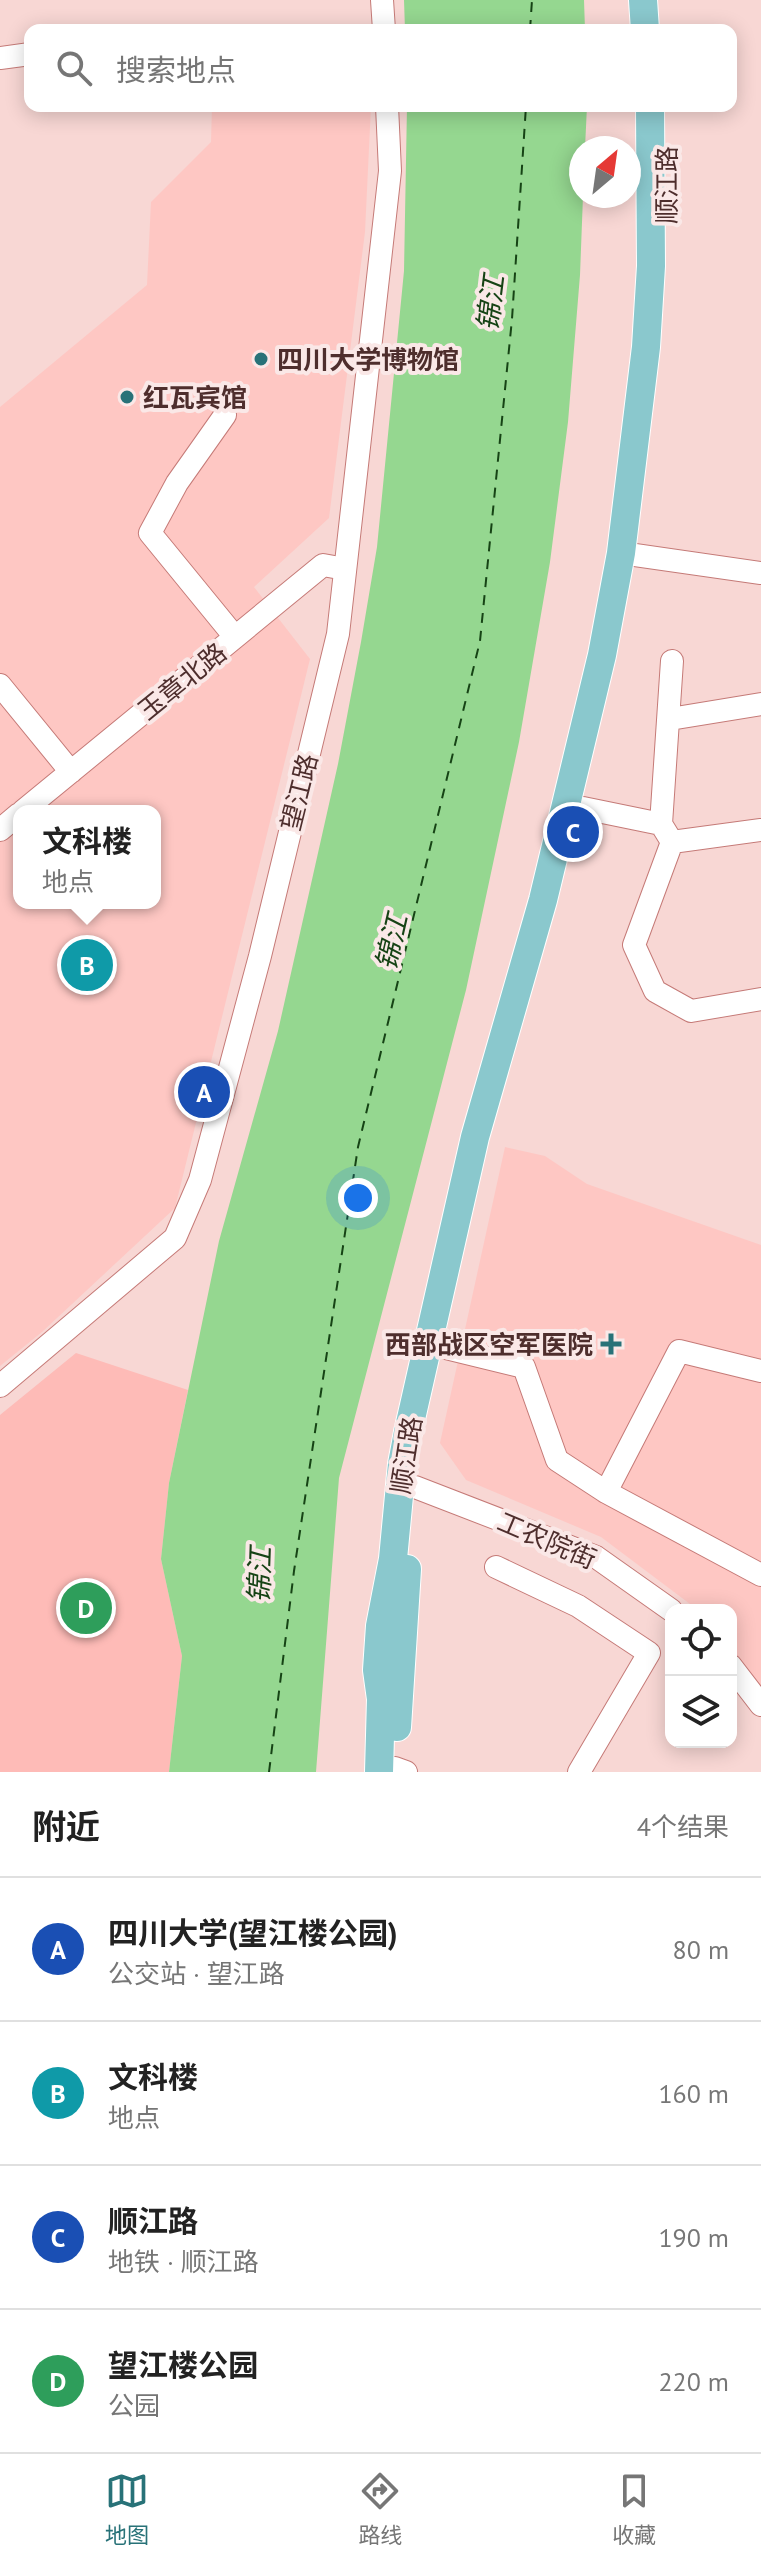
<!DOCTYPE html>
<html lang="zh">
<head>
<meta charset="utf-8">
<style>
	body { margin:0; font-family:"PT Sans","Noto Sans SC",sans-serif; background:#f6f6f6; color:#222 }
	.controls { position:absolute; right:24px; bottom:24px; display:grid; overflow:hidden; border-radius:16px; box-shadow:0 4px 20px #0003 }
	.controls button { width:72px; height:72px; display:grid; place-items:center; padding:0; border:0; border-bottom:2px solid #e0e0e0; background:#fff; color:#222; font:40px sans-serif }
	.compass { position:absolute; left:569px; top:136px; width:72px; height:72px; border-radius:50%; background:#fff; box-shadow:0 4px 20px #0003; rotate:29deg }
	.you { position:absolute; left:358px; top:1198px; width:28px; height:28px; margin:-20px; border:6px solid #fff; border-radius:50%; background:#1a73e8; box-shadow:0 0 0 12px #1a73e833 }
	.badge { display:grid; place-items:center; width:52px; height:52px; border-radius:50%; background:#287278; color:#fff; font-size:26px; font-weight:700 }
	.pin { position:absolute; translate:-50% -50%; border:4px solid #fff; box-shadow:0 2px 8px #0006 }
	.popup { position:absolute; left:13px; top:805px; width:148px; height:104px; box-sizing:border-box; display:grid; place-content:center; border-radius:16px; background:#fff; filter:drop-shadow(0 2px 6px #0005); font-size:26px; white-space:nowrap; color:#767676 }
	.popup b { font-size:30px; color:#222 }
	.popup::after { content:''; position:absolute; left:50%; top:100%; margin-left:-16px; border:16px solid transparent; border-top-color:#fff }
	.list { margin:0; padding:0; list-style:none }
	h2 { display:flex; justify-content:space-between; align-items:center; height:104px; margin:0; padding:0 32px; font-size:34px }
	h2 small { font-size:26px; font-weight:400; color:#767676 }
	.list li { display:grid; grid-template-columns:52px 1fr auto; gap:24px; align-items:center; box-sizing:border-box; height:144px; padding:0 32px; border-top:2px solid #e0e0e0 }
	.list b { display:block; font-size:30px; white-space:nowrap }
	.list p { margin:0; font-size:26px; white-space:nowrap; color:#767676 }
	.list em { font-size:26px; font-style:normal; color:#767676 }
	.icon { flex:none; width:44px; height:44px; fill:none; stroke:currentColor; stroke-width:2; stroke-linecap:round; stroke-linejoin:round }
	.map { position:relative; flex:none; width:761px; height:1772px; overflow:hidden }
	.search { position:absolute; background:#fff; box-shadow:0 4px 20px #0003; left:24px; right:24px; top:24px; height:88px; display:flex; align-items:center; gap:20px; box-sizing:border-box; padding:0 28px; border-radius:16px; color:#767676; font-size:30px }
	.sheet { height:680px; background:#fff }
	nav { display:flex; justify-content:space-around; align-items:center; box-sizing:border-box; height:112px; border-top:2px solid #e0e0e0; background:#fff; font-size:22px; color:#767676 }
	nav a { display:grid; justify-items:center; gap:4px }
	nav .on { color:#287278 }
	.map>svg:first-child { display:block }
</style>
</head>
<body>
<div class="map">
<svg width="761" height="1772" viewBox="0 0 761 1772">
	<rect width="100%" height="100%" fill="#f8d7d4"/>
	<path fill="#fec7c3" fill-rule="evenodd" d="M212,106H371L365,232L329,518L254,587L310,659L175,1208L42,1332L0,1366V407L147,285L151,202L211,142ZM19,811H155V903H19Z
		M505,1147L545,1156L587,1184L761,1245V1692L731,1652V1610H698L601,1537L466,1480L440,1443Z"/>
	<path fill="#febbb7" d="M76,1353L188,1390L169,1483L161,1559L182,1656L169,1772H0V1415Z"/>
	<path fill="#95d790" d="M404,0H584L585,30H405Z
		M407,106H587L585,148H581V196H583L580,275L568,422L550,562L519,742L466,990L339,1478L316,1772H169L182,1656L161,1559L169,1483L219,1241L278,1031L338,764L361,642L377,547L404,271Z"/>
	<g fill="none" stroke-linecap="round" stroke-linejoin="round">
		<path stroke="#164315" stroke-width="2" stroke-dasharray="10 8" stroke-linecap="butt" d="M530,30L532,0
			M269,1772L294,1571L358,1147L480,641L512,319L526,106"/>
		<defs>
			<path id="minor" d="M382,0L384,30
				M0,58L30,54
				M225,415L177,483L150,533L235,637
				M621,553L761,573
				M0,685L71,772
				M670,719L761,704
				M583,808L661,824L669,837
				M23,811L323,565L345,569
				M661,824L672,661
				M0,830L19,814
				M672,842L634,945L655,991L691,1011L761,999
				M672,842L761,830
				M442,1347L524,1367L557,1460L606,1492L761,1575
				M0,1386L175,1238L200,1180L260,956L338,634L390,171L387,106
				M415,1487L596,1557L671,1610
				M606,1492L679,1351L761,1371
				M496,1567L578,1606L649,1653L579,1772
				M731,1666L761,1705
				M395,1768L406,1772"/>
			<path id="major" d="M643,0L645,30
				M397,1727L407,1569
				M379,1772L381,1699L377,1670L380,1626L393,1559L402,1464L408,1432L475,1137L543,900L602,655L621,553L646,347L651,266L650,106"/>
		</defs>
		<use href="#minor" stroke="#c57a77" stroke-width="24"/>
		<use href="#major" stroke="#fff" stroke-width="30"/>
		<use href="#minor" stroke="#fff" stroke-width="22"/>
		<use href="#major" stroke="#8ac8cd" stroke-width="28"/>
	</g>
	<g fill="#287278" stroke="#fae8e7" stroke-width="3">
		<circle cx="261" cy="359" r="8"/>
		<circle cx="127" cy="397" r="8"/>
		<path d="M607 1332h8v8h8v8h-8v8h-8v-8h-8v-8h8z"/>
	</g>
	<g text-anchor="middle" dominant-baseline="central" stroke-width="8" stroke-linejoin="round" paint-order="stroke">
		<g font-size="26" fill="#4e2e2d" stroke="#fae8e7">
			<text transform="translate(666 185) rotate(-90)">顺江路</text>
			<text transform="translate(182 681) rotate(-39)">玉章北路</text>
			<text transform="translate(299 792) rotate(-76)">望江路</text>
			<text transform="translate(406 1455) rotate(-81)">顺江路</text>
			<text transform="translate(547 1540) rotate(23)">工农院街</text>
		</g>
		<g font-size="26" font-weight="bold" fill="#4e2e2d" stroke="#fae8e7" text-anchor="start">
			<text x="277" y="359">四川大学博物馆</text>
			<text x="143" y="397">红瓦宾馆</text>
			<text x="593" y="1344" text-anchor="end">西部战区空军医院</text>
		</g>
		<g font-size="28" font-style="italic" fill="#164315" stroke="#fae8e7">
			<text transform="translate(490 303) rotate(-83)">锦江</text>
			<text transform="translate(391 942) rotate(-77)">锦江</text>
			<text transform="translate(259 1575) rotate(-88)">锦江</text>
		</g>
	</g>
</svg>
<div class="controls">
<button><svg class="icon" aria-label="locate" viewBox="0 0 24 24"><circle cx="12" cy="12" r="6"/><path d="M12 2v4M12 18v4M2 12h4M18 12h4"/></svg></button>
<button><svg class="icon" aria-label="layers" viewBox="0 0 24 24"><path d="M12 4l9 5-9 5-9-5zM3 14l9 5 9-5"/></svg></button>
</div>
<svg class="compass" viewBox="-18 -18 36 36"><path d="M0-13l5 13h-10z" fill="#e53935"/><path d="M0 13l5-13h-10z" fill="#767676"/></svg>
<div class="you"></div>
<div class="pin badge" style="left:204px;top:1092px;background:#1a4fb4">A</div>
<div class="pin badge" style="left:87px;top:965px;background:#0f9aa8">B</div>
<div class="popup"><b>文科楼</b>地点</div>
<div class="pin badge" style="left:573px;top:832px;background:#1a4fb4">C</div>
<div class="pin badge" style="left:86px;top:1608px;background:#2e9e5b">D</div>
<div class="search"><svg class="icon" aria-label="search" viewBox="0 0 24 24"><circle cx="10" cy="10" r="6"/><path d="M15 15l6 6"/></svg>搜索地点</div>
</div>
<section class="sheet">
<h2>附近<small>4个结果</small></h2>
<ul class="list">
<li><span class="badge" style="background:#1a4fb4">A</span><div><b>四川大学(望江楼公园)</b><p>公交站 · 望江路</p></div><em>80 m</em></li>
<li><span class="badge" style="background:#0f9aa8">B</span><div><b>文科楼</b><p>地点</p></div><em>160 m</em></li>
<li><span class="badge" style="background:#1a4fb4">C</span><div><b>顺江路</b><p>地铁 · 顺江路</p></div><em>190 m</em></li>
<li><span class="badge" style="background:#2e9e5b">D</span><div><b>望江楼公园</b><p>公园</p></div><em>220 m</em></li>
</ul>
</section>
<nav>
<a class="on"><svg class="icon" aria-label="map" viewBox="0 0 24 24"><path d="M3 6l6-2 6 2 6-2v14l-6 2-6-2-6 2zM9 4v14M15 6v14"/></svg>地图</a>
<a><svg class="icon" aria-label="directions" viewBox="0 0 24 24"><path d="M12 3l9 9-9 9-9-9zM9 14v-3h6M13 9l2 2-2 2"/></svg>路线</a>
<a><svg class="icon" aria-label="saved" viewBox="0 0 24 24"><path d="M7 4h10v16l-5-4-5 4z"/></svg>收藏</a>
</nav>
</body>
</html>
